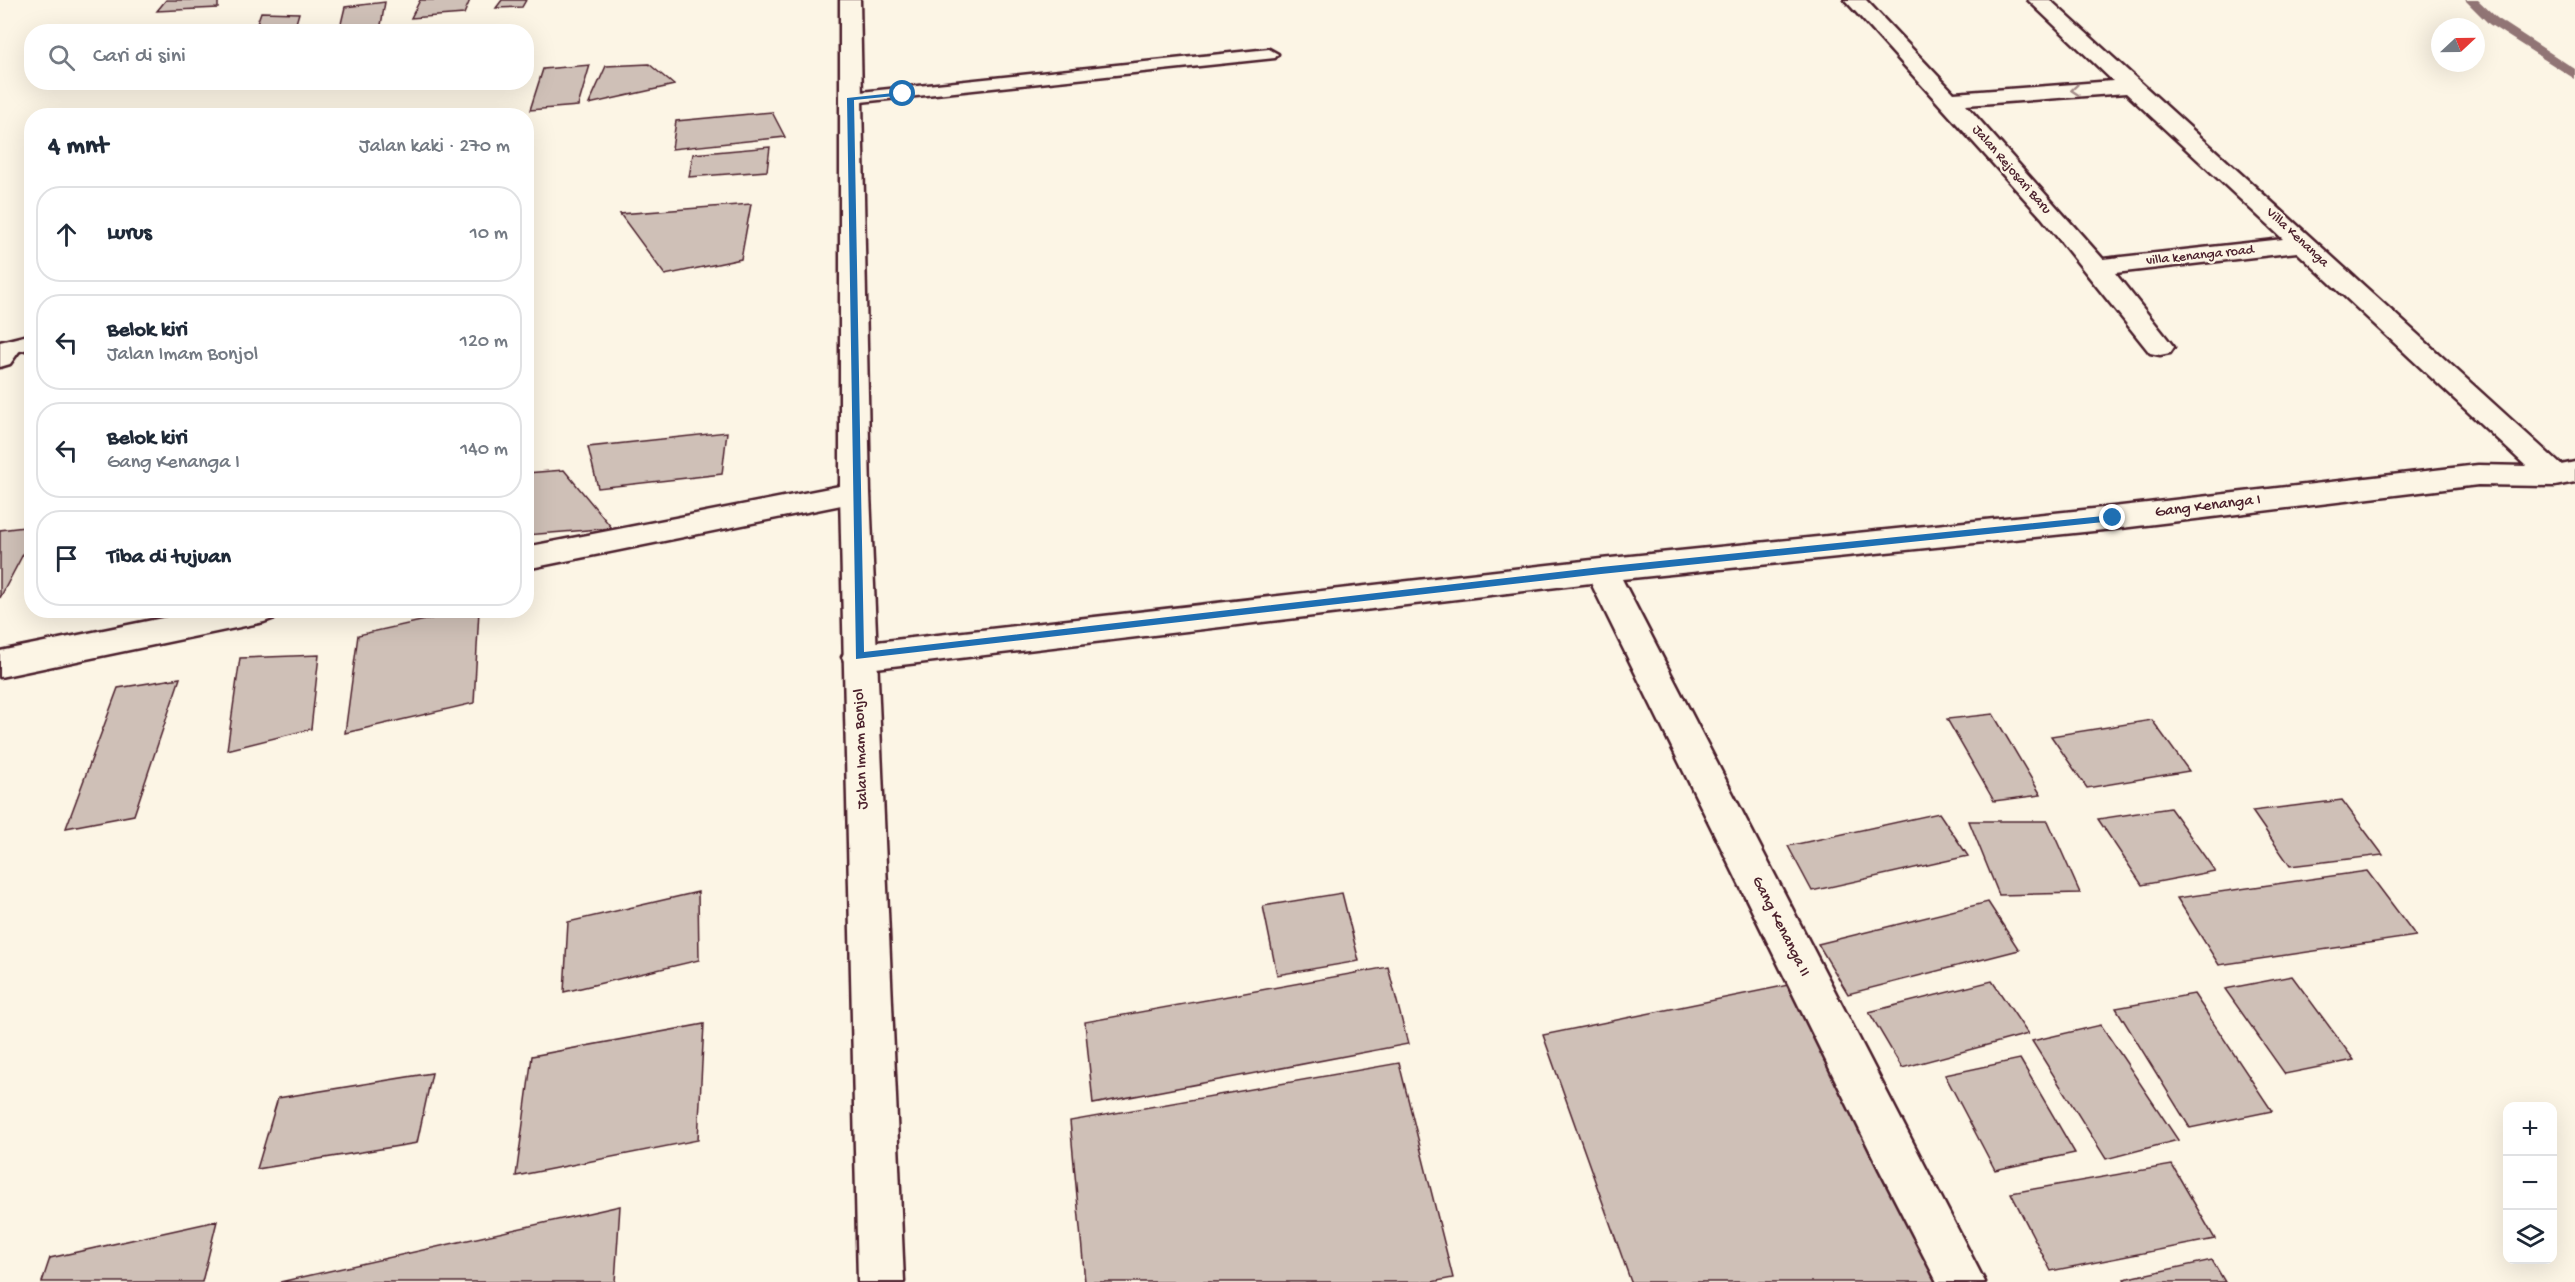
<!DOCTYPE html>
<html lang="id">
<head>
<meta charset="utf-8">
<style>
	body { margin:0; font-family:"Gochi Hand",sans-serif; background:#f2f2f3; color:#1f2937 }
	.controls { position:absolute; right:18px; bottom:18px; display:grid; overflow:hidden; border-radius:12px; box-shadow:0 6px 24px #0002 }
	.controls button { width:54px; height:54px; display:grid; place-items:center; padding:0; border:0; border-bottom:2px solid #e0e1e3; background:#fff; color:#1f2937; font:30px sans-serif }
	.compass { position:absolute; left:2431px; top:18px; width:54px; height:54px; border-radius:50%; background:#fff; box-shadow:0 6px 24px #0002; rotate:68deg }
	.stop { position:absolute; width:18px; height:18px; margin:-14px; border:4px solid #1f6fb2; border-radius:50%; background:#fff }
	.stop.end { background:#1f6fb2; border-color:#fff; box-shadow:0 2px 6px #0008 }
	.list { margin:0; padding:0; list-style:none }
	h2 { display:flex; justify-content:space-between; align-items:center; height:78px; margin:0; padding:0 24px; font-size:26px }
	h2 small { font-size:20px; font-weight:400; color:#747a83 }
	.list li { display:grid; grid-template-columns:39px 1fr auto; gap:18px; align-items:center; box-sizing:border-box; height:96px; margin:0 12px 12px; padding:0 12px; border:2px solid #e0e1e3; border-radius:24px }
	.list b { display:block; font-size:22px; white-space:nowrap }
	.list p { margin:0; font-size:20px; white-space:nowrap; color:#747a83 }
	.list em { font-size:20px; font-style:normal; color:#747a83 }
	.icon { flex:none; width:33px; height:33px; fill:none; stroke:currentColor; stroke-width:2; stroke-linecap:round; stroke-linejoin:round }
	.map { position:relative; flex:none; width:2575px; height:1282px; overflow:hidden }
	.search { position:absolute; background:#fff; box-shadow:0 6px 24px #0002; left:24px; top:24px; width:510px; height:66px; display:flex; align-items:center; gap:15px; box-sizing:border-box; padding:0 21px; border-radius:24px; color:#747a83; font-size:22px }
	.panel { position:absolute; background:#fff; box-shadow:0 6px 24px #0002; left:24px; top:108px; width:510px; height:510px; border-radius:24px }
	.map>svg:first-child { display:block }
</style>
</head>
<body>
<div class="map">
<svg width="2575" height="1282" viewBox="0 0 2575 1282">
	<rect width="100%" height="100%" fill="#fcf5e5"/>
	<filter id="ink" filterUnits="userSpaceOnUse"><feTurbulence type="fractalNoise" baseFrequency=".0167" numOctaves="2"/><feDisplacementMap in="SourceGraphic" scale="12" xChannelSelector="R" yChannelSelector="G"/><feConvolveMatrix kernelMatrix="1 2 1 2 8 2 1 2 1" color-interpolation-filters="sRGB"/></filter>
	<g filter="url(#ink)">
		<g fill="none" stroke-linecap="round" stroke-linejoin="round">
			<path fill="#917474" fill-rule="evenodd" d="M2465,0H2478L2497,18L2575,69V79L2489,24Z"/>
		</g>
		<path fill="#cfc0b7" stroke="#4a1f2b" stroke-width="1.5" d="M166,0H218V8L157,11Z
			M420,0H470L464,14L411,18Z
			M502,0H526L522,7L496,8Z
			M385,2L380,31L339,32L345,7Z
			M261,12L299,13L294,30L254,32Z
			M649,64L674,85L589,104L606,66Z
			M590,65L578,106L530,110L543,69Z
			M772,112L785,137L672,149L676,121Z
			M770,147L767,171L689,177L693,154Z
			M751,204L741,259L665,275L620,214Z
			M727,432L722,474L598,488L588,447Z
			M564,470L612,528L526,535V473Z
			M32,526V537L0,598V530Z
			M470,610H479L474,703L345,733L358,635Z
			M319,655L311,729L227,750L240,658Z
			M180,678L134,815L66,828L118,688Z
			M1993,714L2041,795L1994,801L1947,719Z
			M2152,720L2189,771L2087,788L2051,736Z
			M2342,800L2383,855L2290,866L2252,811Z
			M2170,808L2215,871L2142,885L2098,819Z
			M1939,813L1968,856L1812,891L1788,846Z
			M1969,821H2048L2080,893L1999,895Z
			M2367,871L2416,936L2219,965L2177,898Z
			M698,892L699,960L564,992L568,922Z
			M1342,893L1359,961L1277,975L1263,906Z
			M1988,902L2019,950L1848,994L1818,944Z
			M1388,967L1408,1044L1093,1104L1085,1022Z
			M2292,976L2354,1060L2285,1074L2225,989Z
			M1992,981L2028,1034L1902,1068L1869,1012Z
			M1798,983L1944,1282H1631L1543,1035Z
			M2194,994L2272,1111L2190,1128L2116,1008Z
			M704,1024L698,1140L516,1176L532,1056Z
			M2101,1025L2178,1140L2106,1159L2032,1041Z
			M2020,1059L2075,1153L1995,1170L1945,1075Z
			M1399,1063L1453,1278L1432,1282H1085L1070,1121Z
			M432,1073L417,1143L257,1169L278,1098Z
			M2172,1165L2215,1239L2051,1271L2011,1193Z
			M620,1206L615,1282H280Z
			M217,1221L202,1282H42L50,1258Z
			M2212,1260L2225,1282H2126L2124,1279Z"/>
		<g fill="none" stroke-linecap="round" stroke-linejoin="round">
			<defs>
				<path id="service" d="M1269,49L1278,54L1275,58L851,103L842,98L851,93Z
					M32,334V348L0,356V342Z"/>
				<path id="minor" d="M1845,0H1866L1954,93L2113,81L2028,0H2050L2561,465L2575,462V482L2555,486L2478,485L2113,529L1622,579L1985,1282H1937L1879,1169L1591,583L859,670L847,666L842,657L847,648L859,644L1601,559L2113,507L2478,465L2526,466L2297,252L2115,273L2174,347L2170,353L2160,355L2150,353L2042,218ZM2126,93L2283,239L2103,259L1966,105Z
					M6,342L16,344L20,350L10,364L0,367V343Z
					M855,483L866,486L870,493L866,500L526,569V547Z
					M202,610H280L275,618L264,622L0,677V651Z"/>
				<path id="secondary" d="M840,0H860L870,493L904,1282H858L840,493Z"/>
			</defs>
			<use href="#service" stroke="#4a1f2b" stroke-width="5"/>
			<use href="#minor" stroke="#4a1f2b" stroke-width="5"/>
			<use href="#secondary" stroke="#4a1f2b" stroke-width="5"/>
			<use href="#service" fill="#fcf5e5" fill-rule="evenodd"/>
			<use href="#minor" fill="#fcf5e5" fill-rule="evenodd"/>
			<use href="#secondary" fill="#fcf5e5" fill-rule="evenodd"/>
		</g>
		<defs><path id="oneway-chevron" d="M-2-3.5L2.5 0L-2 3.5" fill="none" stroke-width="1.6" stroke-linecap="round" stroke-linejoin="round" transform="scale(1.5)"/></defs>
		<use stroke="#a38a88" href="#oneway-chevron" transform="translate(2075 90) rotate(175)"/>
	</g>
	<path fill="#1f6fb2" d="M903,92L905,95L854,100L864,652L1601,567L2113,515L2117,518L2113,521L1601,574L856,659L847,98Z"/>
	<g text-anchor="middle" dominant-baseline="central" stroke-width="4.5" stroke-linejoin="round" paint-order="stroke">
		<g font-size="14" fill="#4a1f2b" stroke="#fcf5e5">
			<text transform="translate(2011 170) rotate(49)">Jalan Rejosari Baru</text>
			<text transform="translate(2297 238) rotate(43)">Villa Kenanga</text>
			<text transform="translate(2200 256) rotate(-6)">villa kenanga road</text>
		</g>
		<g font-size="16" fill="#4a1f2b" stroke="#fcf5e5">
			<text transform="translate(2208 507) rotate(-7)">Gang Kenanga I</text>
			<text transform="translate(862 749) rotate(-92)">Jalan Imam Bonjol</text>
			<text transform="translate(1780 927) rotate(63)">Gang Kenanga II</text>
		</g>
	</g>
</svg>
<div class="controls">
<button>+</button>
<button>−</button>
<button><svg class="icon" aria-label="layers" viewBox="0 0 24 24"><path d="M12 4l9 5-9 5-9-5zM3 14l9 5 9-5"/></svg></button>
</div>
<svg class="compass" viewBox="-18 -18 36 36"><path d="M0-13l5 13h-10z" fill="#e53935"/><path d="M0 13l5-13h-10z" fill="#747a83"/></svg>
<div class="stop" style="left:903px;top:94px"></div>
<div class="stop end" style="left:2113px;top:518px"></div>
<div class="search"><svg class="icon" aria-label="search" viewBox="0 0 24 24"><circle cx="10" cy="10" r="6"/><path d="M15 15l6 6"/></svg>Cari di sini</div>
<section class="panel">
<h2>4 mnt<small>Jalan kaki · 270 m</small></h2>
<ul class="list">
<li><svg class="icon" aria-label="ahead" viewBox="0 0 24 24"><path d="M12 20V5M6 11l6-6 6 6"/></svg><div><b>Lurus</b></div><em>10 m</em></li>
<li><svg class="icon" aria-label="left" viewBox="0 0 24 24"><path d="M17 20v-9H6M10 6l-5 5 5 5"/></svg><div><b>Belok kiri</b><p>Jalan Imam Bonjol</p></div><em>120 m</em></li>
<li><svg class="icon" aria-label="left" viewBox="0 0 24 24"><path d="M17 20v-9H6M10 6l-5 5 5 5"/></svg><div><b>Belok kiri</b><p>Gang Kenanga I</p></div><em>140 m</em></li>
<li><svg class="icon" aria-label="arrive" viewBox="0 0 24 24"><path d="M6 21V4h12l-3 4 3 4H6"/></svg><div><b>Tiba di tujuan</b></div></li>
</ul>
</section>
</div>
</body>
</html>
